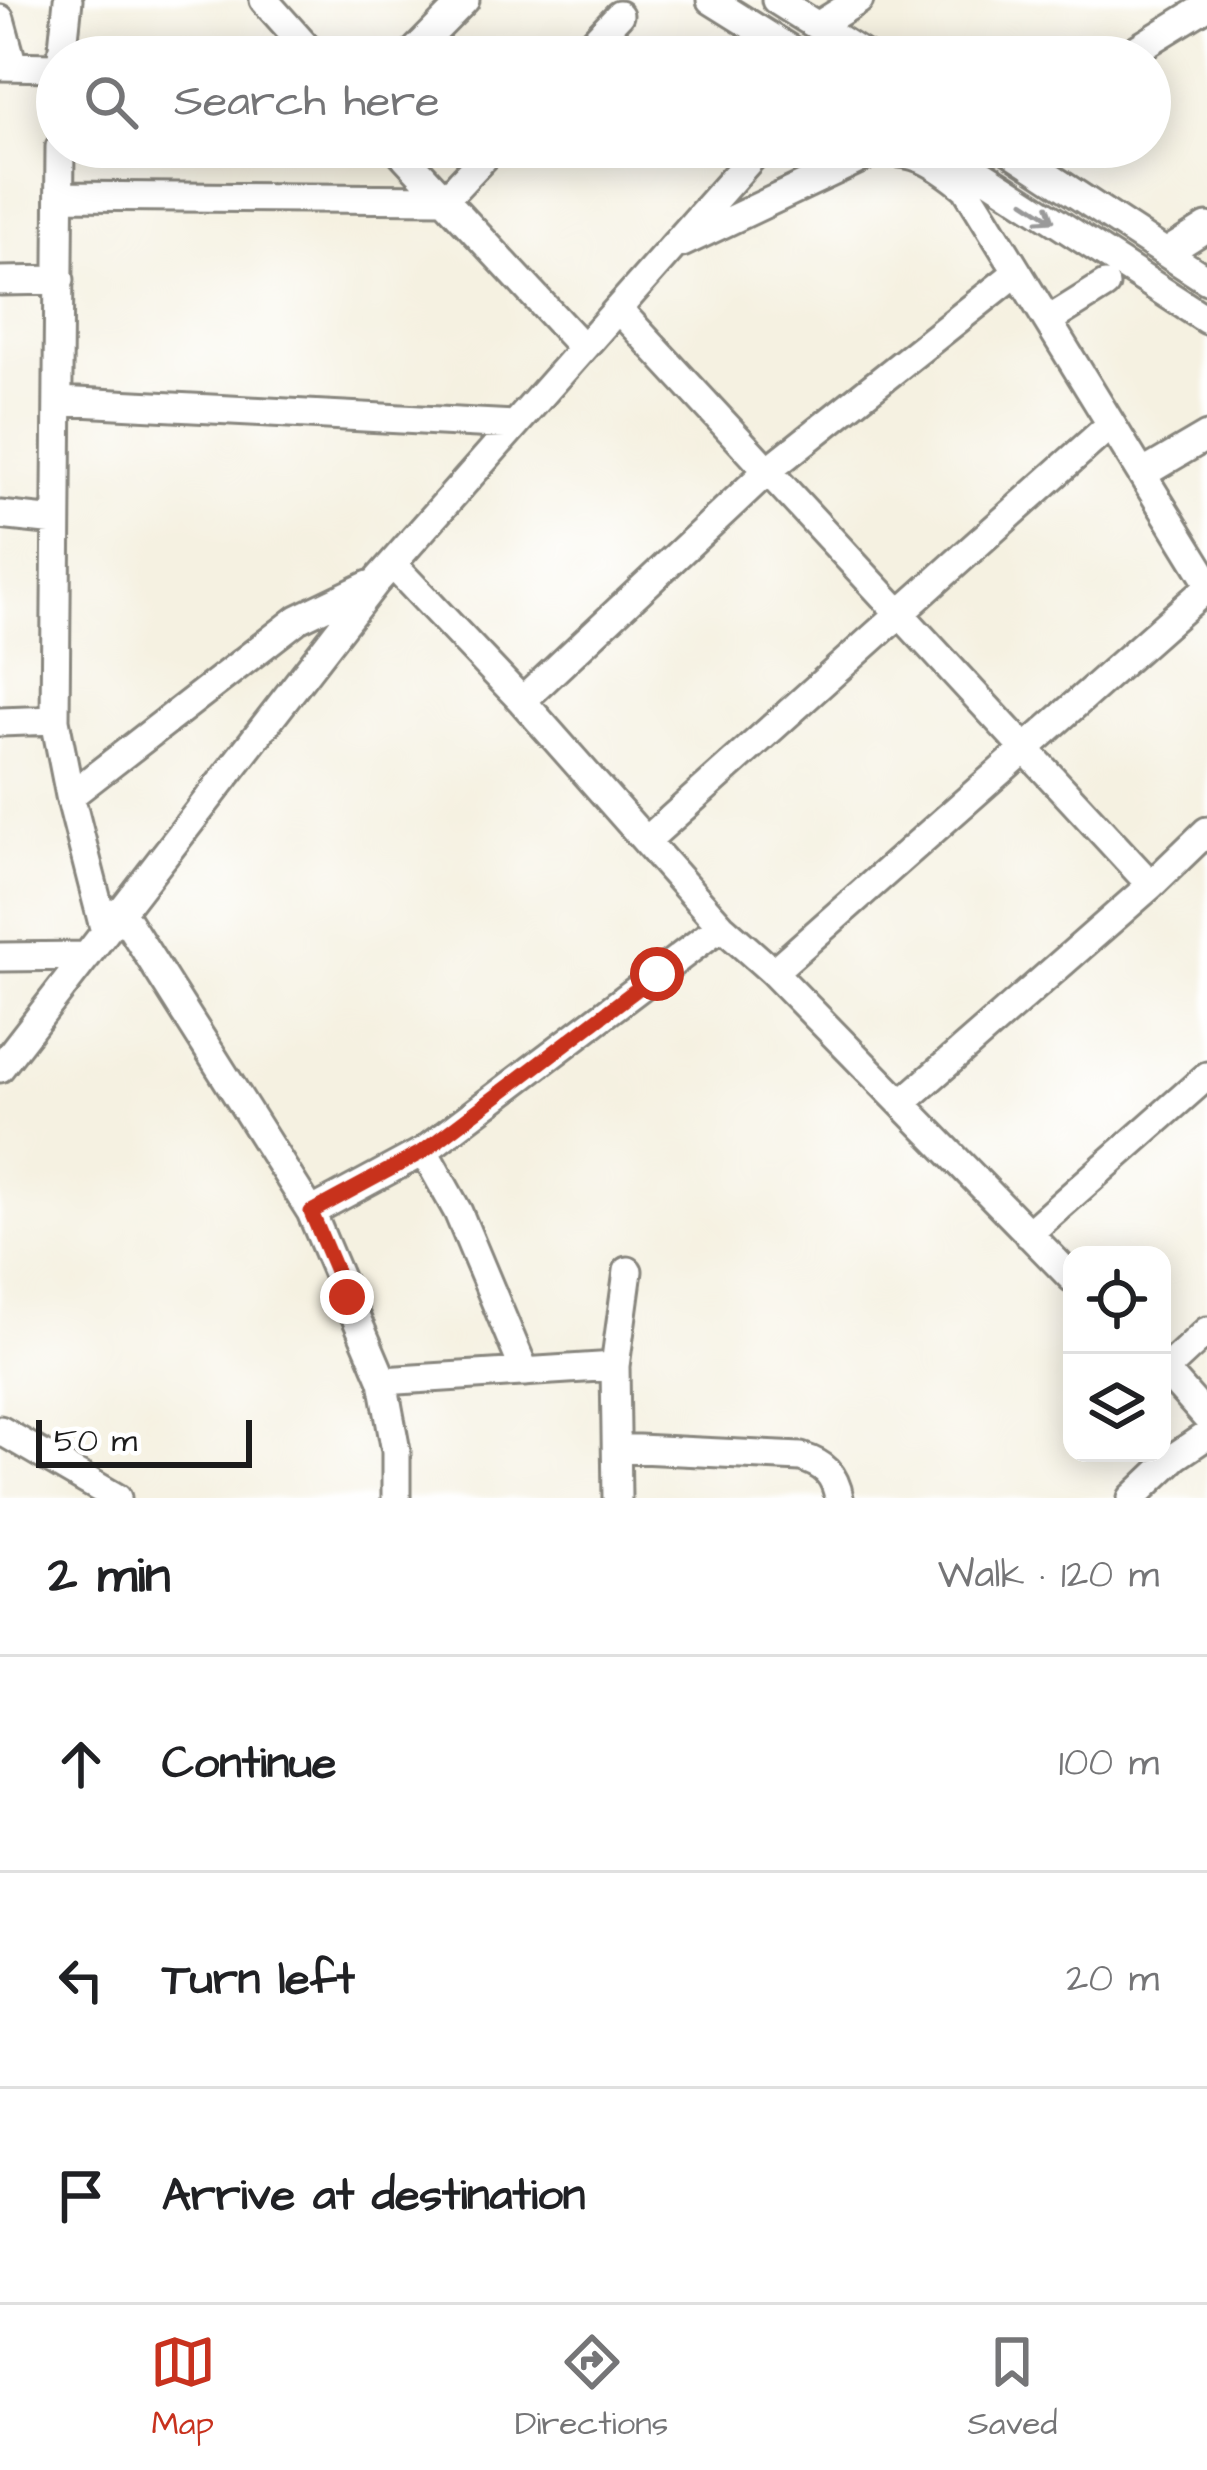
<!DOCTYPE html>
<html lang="en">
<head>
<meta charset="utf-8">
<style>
	body { margin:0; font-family:"Architects Daughter",sans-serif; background:#f6f6f6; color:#202124 }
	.controls { position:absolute; right:36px; bottom:36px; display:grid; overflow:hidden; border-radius:24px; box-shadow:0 6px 30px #0003 }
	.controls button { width:108px; height:108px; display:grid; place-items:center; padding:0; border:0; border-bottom:3px solid #e0e0e0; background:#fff; color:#202124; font:60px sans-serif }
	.scale { position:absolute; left:36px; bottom:30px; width:216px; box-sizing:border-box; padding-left:12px; border:6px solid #1c1c1c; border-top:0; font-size:33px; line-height:42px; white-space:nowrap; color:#1c1c1c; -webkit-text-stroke:9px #fff; paint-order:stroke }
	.stop { position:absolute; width:36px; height:36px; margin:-27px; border:9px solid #c8321e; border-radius:50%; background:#fff }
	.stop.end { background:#c8321e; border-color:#fff; box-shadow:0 3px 12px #0008 }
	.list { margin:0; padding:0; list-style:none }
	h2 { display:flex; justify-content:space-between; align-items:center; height:156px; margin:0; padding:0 48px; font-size:51px }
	h2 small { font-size:39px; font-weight:400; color:#757577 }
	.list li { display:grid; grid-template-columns:78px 1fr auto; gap:36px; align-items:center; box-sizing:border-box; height:216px; padding:0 48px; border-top:3px solid #e0e0e0 }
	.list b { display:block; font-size:45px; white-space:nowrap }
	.list em { font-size:39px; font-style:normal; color:#757577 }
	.icon { flex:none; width:66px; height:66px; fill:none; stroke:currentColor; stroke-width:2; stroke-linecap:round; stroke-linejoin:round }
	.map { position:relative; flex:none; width:1207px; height:1498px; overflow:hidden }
	.search { position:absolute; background:#fff; box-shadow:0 6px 30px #0003; left:36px; right:36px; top:36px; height:132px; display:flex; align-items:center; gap:30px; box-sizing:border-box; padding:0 42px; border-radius:66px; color:#757577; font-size:45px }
	.sheet { height:804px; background:#fff }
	nav { display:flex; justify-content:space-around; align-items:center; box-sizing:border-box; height:168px; border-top:3px solid #e0e0e0; background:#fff; font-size:33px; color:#757577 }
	nav a { display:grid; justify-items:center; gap:6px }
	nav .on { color:#c8321e }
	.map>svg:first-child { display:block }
</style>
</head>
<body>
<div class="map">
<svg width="1207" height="1498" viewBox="0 0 1207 1498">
	<rect width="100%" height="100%" fill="#fff"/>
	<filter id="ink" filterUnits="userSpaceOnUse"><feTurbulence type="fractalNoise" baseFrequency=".00833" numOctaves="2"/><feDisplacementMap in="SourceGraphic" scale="24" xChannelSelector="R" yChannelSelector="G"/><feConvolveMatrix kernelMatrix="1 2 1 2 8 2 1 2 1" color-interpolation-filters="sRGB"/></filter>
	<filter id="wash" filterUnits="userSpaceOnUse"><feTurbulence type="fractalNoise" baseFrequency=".004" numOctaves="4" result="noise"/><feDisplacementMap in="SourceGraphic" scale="48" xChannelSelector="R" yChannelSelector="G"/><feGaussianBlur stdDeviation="2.7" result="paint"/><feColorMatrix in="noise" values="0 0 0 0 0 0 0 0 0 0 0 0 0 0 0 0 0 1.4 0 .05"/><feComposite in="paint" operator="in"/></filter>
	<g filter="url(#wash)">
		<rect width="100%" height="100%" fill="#f5f1e1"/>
	</g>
	<g filter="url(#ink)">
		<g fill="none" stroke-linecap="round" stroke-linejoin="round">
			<defs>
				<path id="street" d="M264,0L315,57
					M711,0L802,57
					M776,0L867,57
					M0,19L13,66
					M819,25L859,0
					M62,57L68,0
					M409,57L465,0
					M579,57L619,15
					M1124,57L1207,6
					M0,66L57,67
					M60,147L55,720L70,796L105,932
					M396,147L583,348
					M941,147L1207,320
					M1004,147L1207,280
					M60,196L445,199L494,147
					M682,243L870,154C912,147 934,162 966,188L1207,580
					M1166,253L1207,227
					M0,281L60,280
					M618,309L1151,885
					M1049,320L1105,285
					M59,401L515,425
					M1144,473L1207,436
					M0,515L56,521
					M392,564L522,701L721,926L773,972L1072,1278
					M522,701L766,472L1016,273
					M0,722L55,720
					M70,796L298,619L369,585
					M646,841L1110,425
					M120,910L311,1212L383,1381L396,1451V1498
					M0,957L87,956
					M773,972L1207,588
					M0,1068L376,582L761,147
					M902,1103L1151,885L1207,831
					M424,1151L458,1212L525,1372
					M311,1212L424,1151L721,926
					M1028,1234L1207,1076
					M1162,1367L1207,1418
					M1165,1370L1207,1331
					M383,1381L615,1366
					M0,1430L117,1498
					M618,1448L801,1457C824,1464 835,1474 839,1498
					M617,1498L615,1366L628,1271
					M1132,1498L1176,1456L1207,1435"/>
			</defs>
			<use href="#street" stroke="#88867e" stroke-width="33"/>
			<use href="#street" stroke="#fff" stroke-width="27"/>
		</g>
		<defs><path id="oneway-shaft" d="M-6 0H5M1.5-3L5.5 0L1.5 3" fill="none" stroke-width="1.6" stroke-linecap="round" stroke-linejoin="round" transform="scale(3)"/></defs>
		<use stroke="#999" href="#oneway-shaft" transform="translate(1039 211) rotate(33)"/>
	</g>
	<g fill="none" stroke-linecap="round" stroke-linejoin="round" filter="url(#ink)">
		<path stroke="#c8321e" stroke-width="15" d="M347,1297L311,1212L424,1151L657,974"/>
	</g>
</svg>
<div class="controls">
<button><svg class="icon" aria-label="locate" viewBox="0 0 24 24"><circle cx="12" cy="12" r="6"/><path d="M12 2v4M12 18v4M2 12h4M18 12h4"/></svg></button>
<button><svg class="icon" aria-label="layers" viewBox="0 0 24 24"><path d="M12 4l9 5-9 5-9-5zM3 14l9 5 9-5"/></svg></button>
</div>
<div class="scale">50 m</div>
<div class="stop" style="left:657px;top:974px"></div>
<div class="stop end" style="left:347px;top:1297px"></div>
<div class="search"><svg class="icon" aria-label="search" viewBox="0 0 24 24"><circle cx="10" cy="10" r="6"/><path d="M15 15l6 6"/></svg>Search here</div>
</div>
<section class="sheet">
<h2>2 min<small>Walk · 120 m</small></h2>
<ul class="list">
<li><svg class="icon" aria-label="ahead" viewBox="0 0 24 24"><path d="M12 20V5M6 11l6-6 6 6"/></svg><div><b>Continue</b></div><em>100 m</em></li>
<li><svg class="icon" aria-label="left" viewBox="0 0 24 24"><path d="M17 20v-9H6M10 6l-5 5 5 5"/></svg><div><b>Turn left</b></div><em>20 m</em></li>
<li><svg class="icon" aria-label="arrive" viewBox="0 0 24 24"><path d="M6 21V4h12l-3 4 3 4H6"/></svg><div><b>Arrive at destination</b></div></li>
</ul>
</section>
<nav>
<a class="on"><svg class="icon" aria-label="map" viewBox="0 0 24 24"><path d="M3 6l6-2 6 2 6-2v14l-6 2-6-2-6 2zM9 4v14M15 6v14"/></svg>Map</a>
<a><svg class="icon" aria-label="directions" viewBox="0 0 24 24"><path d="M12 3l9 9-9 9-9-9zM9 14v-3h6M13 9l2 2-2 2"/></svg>Directions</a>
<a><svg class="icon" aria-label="saved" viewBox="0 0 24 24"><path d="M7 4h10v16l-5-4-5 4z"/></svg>Saved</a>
</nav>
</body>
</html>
